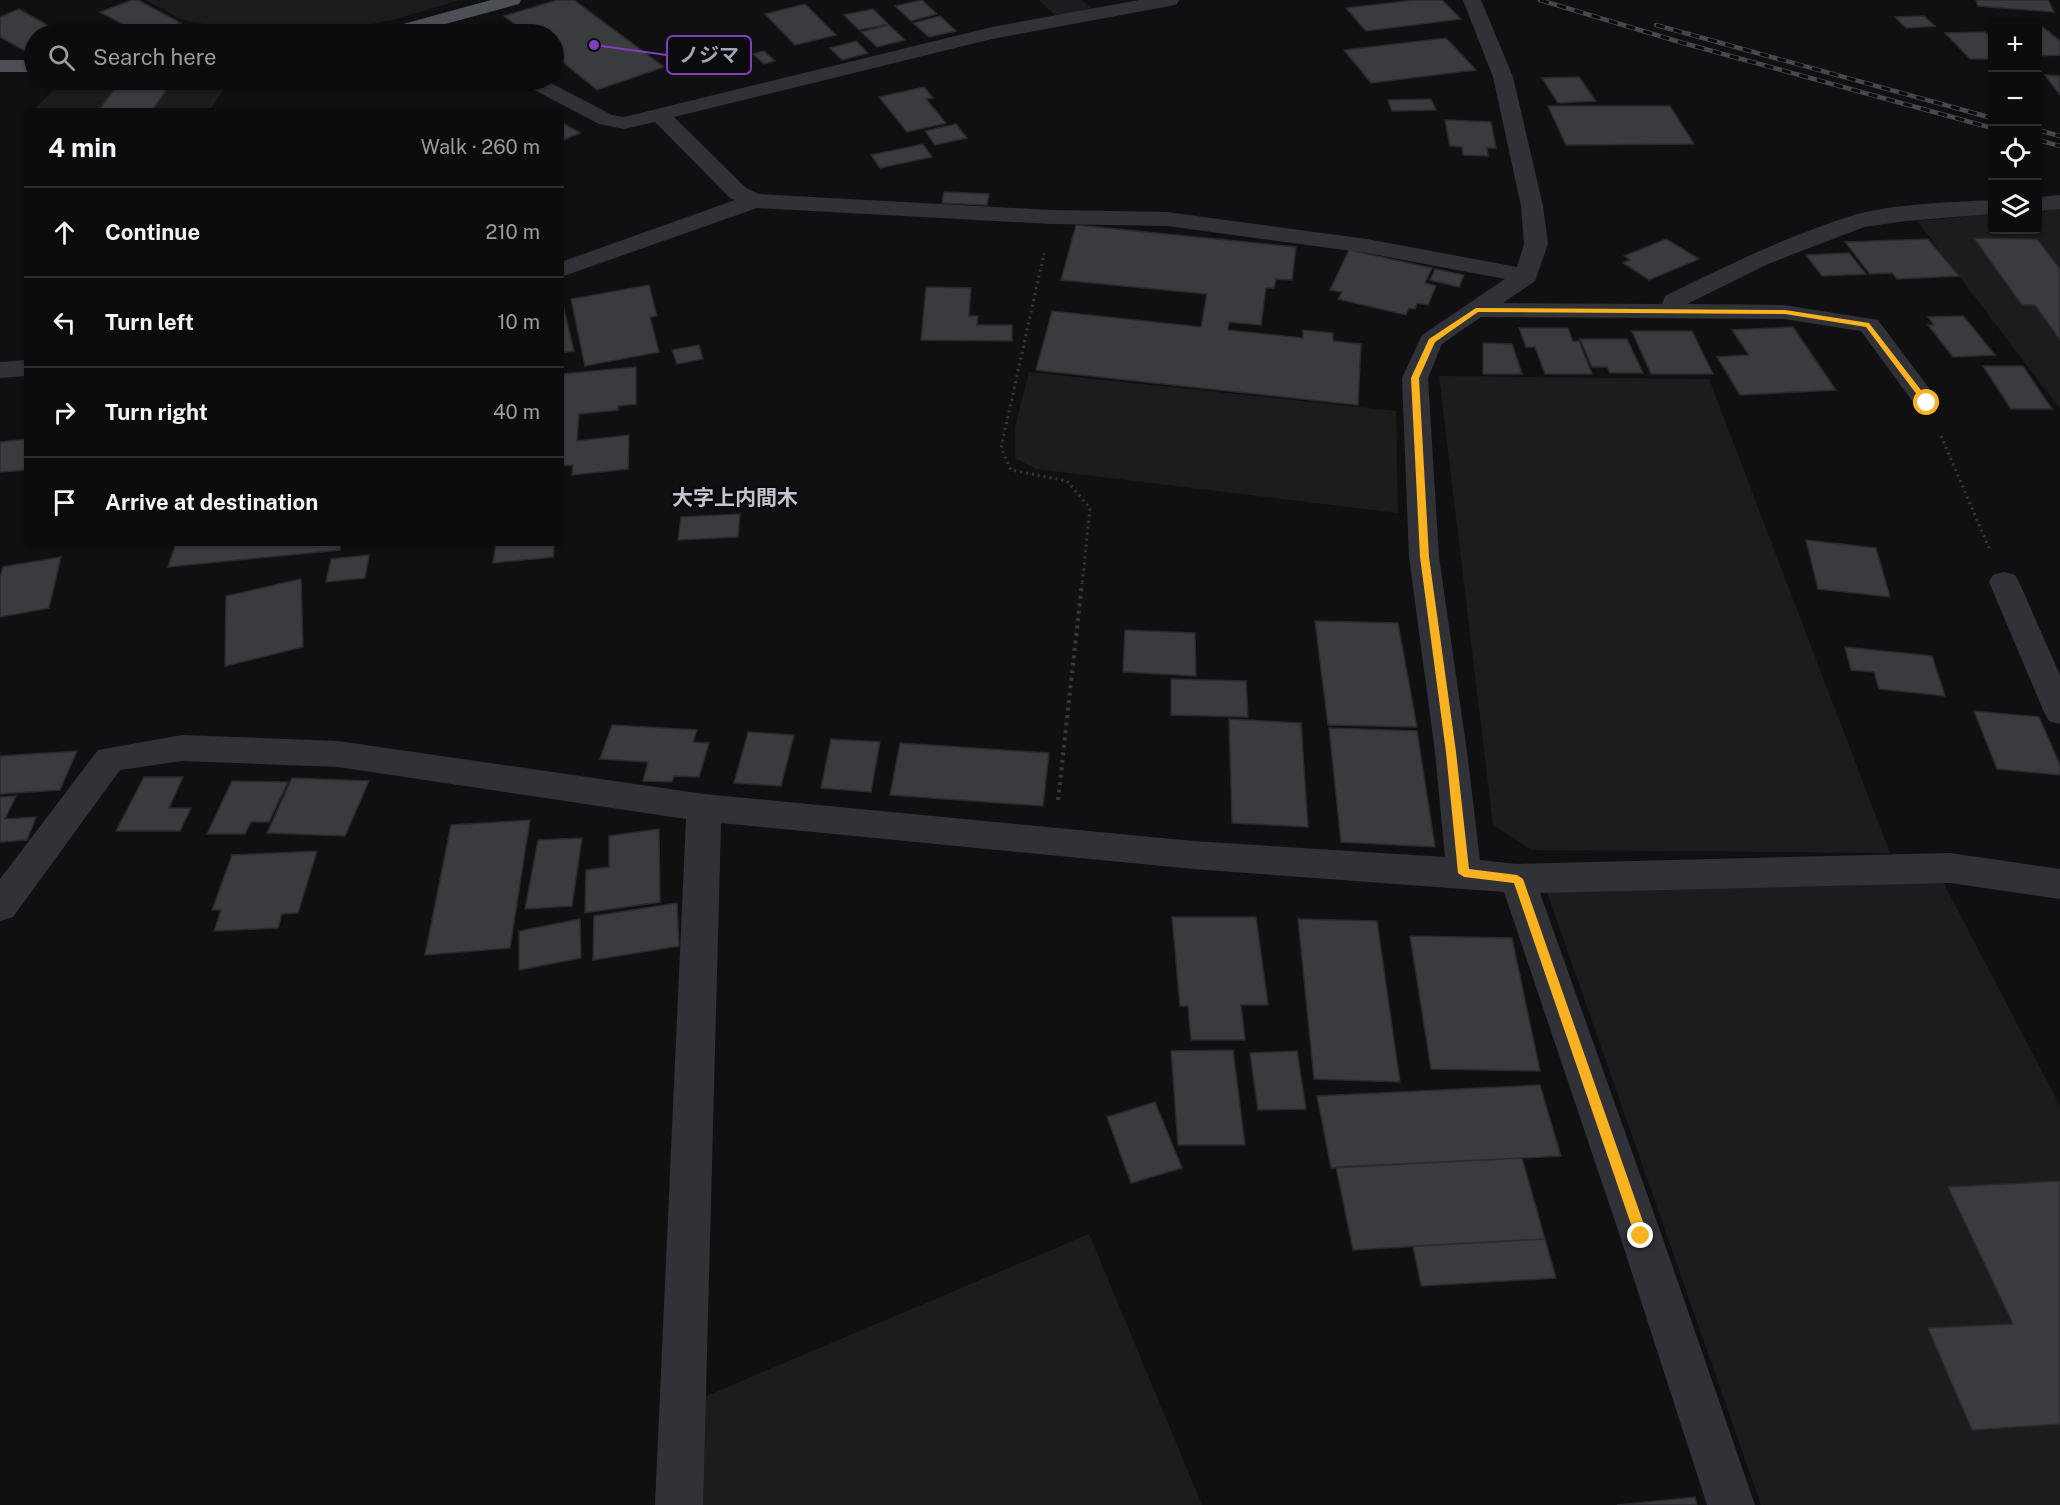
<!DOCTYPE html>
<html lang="en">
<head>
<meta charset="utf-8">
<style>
	body { margin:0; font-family:"Public Sans","Noto Sans JP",sans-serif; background:#1a1a1c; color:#f1f3f6 }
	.controls { position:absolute; right:18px; top:18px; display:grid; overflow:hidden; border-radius:6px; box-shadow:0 2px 4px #0004 }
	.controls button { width:54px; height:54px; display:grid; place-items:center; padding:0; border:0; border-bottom:2px solid #2c2c2e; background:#0c0c0e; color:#f1f3f6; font:30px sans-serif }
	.stop { position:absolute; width:18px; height:18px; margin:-14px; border:4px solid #fab320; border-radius:50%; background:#fff }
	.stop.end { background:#fab320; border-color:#fff; box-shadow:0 2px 6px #0008 }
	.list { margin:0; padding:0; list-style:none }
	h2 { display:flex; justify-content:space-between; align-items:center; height:78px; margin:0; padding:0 24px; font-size:26px }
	h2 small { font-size:20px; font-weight:400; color:#9a9b9e }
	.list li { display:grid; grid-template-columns:39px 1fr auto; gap:18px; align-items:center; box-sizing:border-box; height:90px; padding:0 24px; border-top:2px solid #2c2c2e }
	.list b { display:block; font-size:22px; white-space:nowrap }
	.list em { font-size:20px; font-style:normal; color:#9a9b9e }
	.icon { flex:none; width:33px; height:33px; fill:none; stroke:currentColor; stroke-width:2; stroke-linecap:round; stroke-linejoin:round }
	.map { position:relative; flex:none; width:2060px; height:1505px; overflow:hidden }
	.search { position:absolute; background:#0c0c0e; box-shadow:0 2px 4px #0004; left:24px; top:24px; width:540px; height:66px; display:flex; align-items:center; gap:15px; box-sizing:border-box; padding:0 21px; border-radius:33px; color:#9a9b9e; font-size:22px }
	.panel { position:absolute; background:#0c0c0e; box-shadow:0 2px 4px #0004; left:24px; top:108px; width:540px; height:438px; border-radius:6px }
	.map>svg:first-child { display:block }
</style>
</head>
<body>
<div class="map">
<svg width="2060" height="1505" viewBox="0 0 2060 1505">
	<rect width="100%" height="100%" fill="#101012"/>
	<path fill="#1c1c1f" d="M145,0H460L400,18L331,33L236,34L222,28L180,19Z
		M1039,0H1082L1093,10L1057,17Z
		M230,80L209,111H32L63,81Z
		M2060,208V409L1917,221L1992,214V230H2038V210Z
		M1029,372L1396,411L1398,513L1036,469L1015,458V427Z
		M1439,376L1709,379L1890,853L1532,850L1493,825Z
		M1941,878L2060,1106V1505H1761L1547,892Z
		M1089,1234L1202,1505H701L699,1399Z"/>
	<path fill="#3a3b3f" stroke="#2a2a2e" stroke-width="1.5" d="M132,0H138L181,23L150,34H141L100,12Z
		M557,0H574L664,67L597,90L554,55V34H528L504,16Z
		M922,0L937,14L911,21L895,6Z
		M1415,0H1442L1461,19L1366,31L1346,8Z
		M1976,0H2048L2054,12L1978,6Z
		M805,4L836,35L795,45L765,14Z
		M19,9L63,34H34V47L25,51L0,37V17Z
		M873,9L888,24L859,30L844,15Z
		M940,16L956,31L929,37L913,23Z
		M1924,16L1935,26L1906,28L1895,17Z
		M2038,23L2060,41V55L2038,56Z
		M889,25L905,40L877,47L861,32Z
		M1985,32L1992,40V59H1970L1945,33Z
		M1446,38L1476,70L1371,83L1344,50Z
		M856,41L868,53L842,60L830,48Z
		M764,51L775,61L764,64L753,54Z
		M2045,75L2060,76V95Z
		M1579,77L1596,101L1558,103L1542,78Z
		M173,80L152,111H57L99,110L120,81Z
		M924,87L933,98L926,99L946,123L907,132L879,97Z
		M1431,99L1436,110L1392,111L1388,100Z
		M1548,106H1670L1694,144L1566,145Z
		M344,109H407L406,111H343Z
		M1445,120L1491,122L1496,148H1487L1488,156L1463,155L1462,147L1450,146Z
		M561,122L580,133L561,141Z
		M956,124L967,138L935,145L925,131Z
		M923,144L932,157L880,168L871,155Z
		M944,192L989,194L987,205L942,203Z
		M1076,225L1296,247L1292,280L1276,279L1274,288H1266L1261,325L1229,322L1228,330L1303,338V330L1333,333V341L1361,344L1358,405L1036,370L1052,311L1201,327L1207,294L1061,280Z
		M1974,238L2037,239L2060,269V340L2035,305H2022Z
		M1666,239L1699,259L1649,280L1623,263L1630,260L1624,256Z
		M1928,239L1959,276L1897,279L1892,273L1870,274L1845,242Z
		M1349,250L1432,268L1425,283L1436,286L1428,305L1417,303L1415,309L1409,308L1406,315L1338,299L1342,292L1330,290Z
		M1849,253L1866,274L1822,276L1806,255Z
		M1435,269L1464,275L1459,287L1430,280Z
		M649,285L657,316L650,317L659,352L585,366L571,299Z
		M926,287L971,288L969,316H978L977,325H1012V341L921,340Z
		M561,296L574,351L561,353Z
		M1963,316L1969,323L1995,355L1953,357L1928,325H1934L1928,317Z
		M1793,327L1836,390L1740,395L1717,357L1749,355L1732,330Z
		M1519,328H1568L1573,342L1579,341L1592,374H1545L1535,347H1526Z
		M1632,331H1692L1713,374H1651Z
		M1580,339H1627L1643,373H1610L1607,367H1592Z
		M1483,343L1512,344L1522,374H1483Z
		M699,345L703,359L677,364L672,350Z
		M1983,366H2023L2052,409H2011Z
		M636,367V404L618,406V410L579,414L577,441L629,435L628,469L572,475L573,465L561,466V374Z
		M27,439V470L0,472V442Z
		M740,514L738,537L678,540L681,517Z
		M1806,540L1876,548L1890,597L1818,589Z
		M176,543H341L340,550L168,567Z
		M496,543H555L553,557L493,563Z
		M369,555L365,578L326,582L331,559Z
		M61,557L49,608L0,617V577L3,567Z
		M301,579L303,647L225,666L226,596Z
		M1315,621L1398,623L1417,727L1328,725Z
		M1125,630L1195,633L1196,676L1123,672Z
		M1845,647L1932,656L1945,696L1879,689L1874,672L1851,670Z
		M1171,679L1246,681L1248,717L1171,715Z
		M1974,711L2039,717L2060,765V775L1997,769Z
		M1229,719L1301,723L1308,827L1232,823Z
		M612,725L697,730L693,742L709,743L699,777L674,776L672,782L643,781L648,762L600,759Z
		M1329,728L1417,731L1435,847L1341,842Z
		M748,732L794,735L781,786L734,783Z
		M831,739L880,742L871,792L821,788Z
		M900,743L1049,753L1043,806L890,795Z
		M77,751L60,790L0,794V756Z
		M144,777H183L169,808H191L180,831H116Z
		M292,778L369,781L345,836L267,833Z
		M232,781L288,782L269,822H251L245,834H207Z
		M16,796L5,819L36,817L27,840L0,842V797Z
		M530,820L510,948L425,955L451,825Z
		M659,829L660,902L585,913L586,870L609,867V836Z
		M582,838L572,906L525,909L538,840Z
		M317,851L298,913L282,914L278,928L214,931L221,910H212L232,855Z
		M677,903L679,946L593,960L594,916Z
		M1172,917H1256L1268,1005H1241L1245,1040H1191L1188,1006H1180Z
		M580,919L581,958L519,970V931Z
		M1298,919L1377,921L1400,1082L1314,1079Z
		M1410,936L1512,938L1540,1071L1431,1069Z
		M1233,1050L1245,1145H1178L1171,1051Z
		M1297,1051L1306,1109L1258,1110L1250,1053Z
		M1540,1085L1561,1156L1331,1168L1317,1096Z
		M1155,1102L1182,1168L1131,1183L1107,1117Z
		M1522,1158L1545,1239L1353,1250L1336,1167Z
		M2060,1181V1424L1972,1430L1928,1328L2013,1324L1948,1187Z
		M1545,1239L1556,1278L1421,1286L1413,1246Z
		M1695,1497L1697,1505H1617Z"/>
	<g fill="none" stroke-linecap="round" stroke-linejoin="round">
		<path stroke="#37393e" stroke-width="2" stroke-dasharray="2 3" stroke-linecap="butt" d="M1043,260L1044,253"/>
		<path stroke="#37393e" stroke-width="3" stroke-dasharray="2 4" stroke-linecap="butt" d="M1043,258L1001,448L1011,470L1067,481L1090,508L1082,585
			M1941,436L1989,548"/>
		<path stroke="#37393e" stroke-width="4" stroke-dasharray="3 4.5" stroke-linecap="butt" d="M1058,800L1082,583"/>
		<path fill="#313237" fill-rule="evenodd" d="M1139,0H1179L1177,4L1170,6L992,39L674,117L746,188L759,194L1052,210L1167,212L1367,239L1517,267L1524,244L1521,206L1493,77L1463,0H1481L1513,77L1543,206L1548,244L1535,281L1503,303L1662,304L1665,296C1726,266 1787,236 1851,216C1889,204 1952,202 1992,200V214L1906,221L1864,227L1768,264L1687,304L1784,305L1878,320L1940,403L1936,409L1927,411L1918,409L1861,331L1784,319L1481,317L1442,344L1428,378L1439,557L1467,752L1480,860L1517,864L1950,853L2060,869V899L1950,883L1540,893L1662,1236L1755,1505H1707L1620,1236L1504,892L1193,869L721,823L703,1505H655L686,819L338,767L182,761L120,770L13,917L0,921V879L98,750L182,735L338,741L704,794L1193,841L1445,857L1435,752L1409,557L1402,378L1422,335L1505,279L1367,253L1167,226L1052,224L757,208L561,277V262L735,200L730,198L655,122L624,129L599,124L523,84L520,80H545L612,115L624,117L992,27Z
			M431,18L438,20L456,34H434L421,24L424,20Z
			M2060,195V209L2038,211V197Z
			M27,360V376L0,378V362Z
			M2004,572L2015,575L2019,582L2060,675V724L2049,721L2044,712L1989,582L1993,575Z"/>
		<path fill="#4d4f56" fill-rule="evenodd" d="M491,0H521L519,4L408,34H378L381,30Z
			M0,60H34V72H0Z"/>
		<defs>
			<path id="rail" d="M1540,0L1683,43L1992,128
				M1656,25L1992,118
				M2038,130L2060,136
				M2038,140L2060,146"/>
		</defs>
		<use href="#rail" stroke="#46484e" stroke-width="4.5"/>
		<use href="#rail" stroke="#0b0b0d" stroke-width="3" stroke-dasharray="9" stroke-linecap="butt"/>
	</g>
	<path fill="#fab320" d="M1476,308L1785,310L1869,323L1931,403L1924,404L1866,327L1785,314L1478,312L1435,342L1419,378L1429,557L1456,752L1469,869L1517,875L1523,879L1648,1236L1646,1240L1641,1242L1637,1240L1635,1236L1514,883L1464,877L1458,873L1446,752L1420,557L1411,378L1429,339Z"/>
	<g text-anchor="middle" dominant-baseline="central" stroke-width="5" stroke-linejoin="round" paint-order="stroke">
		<g font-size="21" font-weight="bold" fill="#c2c5cf" stroke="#0b0b0d">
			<text x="735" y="497">大字上内間木</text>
		</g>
	</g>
	<path fill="none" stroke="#813ebd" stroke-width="2" d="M594 45L667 55"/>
	<circle fill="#813ebd" stroke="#0b0b0d" stroke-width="2" cx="594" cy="45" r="6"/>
	<rect fill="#0b0b0d" stroke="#813ebd" stroke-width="2" x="667" y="36" width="84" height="38" rx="6"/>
	<g font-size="20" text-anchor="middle" font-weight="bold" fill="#a1a6b3">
		<text x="709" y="62">ノジマ</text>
	</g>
</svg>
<div class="controls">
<button>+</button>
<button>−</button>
<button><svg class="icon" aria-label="locate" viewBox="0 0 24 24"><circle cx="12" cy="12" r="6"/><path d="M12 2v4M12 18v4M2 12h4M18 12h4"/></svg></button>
<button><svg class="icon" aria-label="layers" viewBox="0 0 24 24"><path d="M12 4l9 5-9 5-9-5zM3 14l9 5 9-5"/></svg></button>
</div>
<div class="stop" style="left:1927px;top:403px"></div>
<div class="stop end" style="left:1641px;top:1236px"></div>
<div class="search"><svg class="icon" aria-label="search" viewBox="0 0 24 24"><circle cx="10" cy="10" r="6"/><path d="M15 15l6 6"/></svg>Search here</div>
<section class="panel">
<h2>4 min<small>Walk · 260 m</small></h2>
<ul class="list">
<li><svg class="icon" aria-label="ahead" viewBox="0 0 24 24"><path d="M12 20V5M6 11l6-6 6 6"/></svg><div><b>Continue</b></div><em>210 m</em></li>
<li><svg class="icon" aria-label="left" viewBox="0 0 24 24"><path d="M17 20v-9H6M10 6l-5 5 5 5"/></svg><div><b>Turn left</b></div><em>10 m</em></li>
<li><svg class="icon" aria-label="right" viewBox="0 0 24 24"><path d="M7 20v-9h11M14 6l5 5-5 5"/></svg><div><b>Turn right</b></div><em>40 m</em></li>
<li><svg class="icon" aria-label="arrive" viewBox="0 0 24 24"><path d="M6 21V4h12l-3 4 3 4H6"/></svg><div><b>Arrive at destination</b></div></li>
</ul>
</section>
</div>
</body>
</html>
